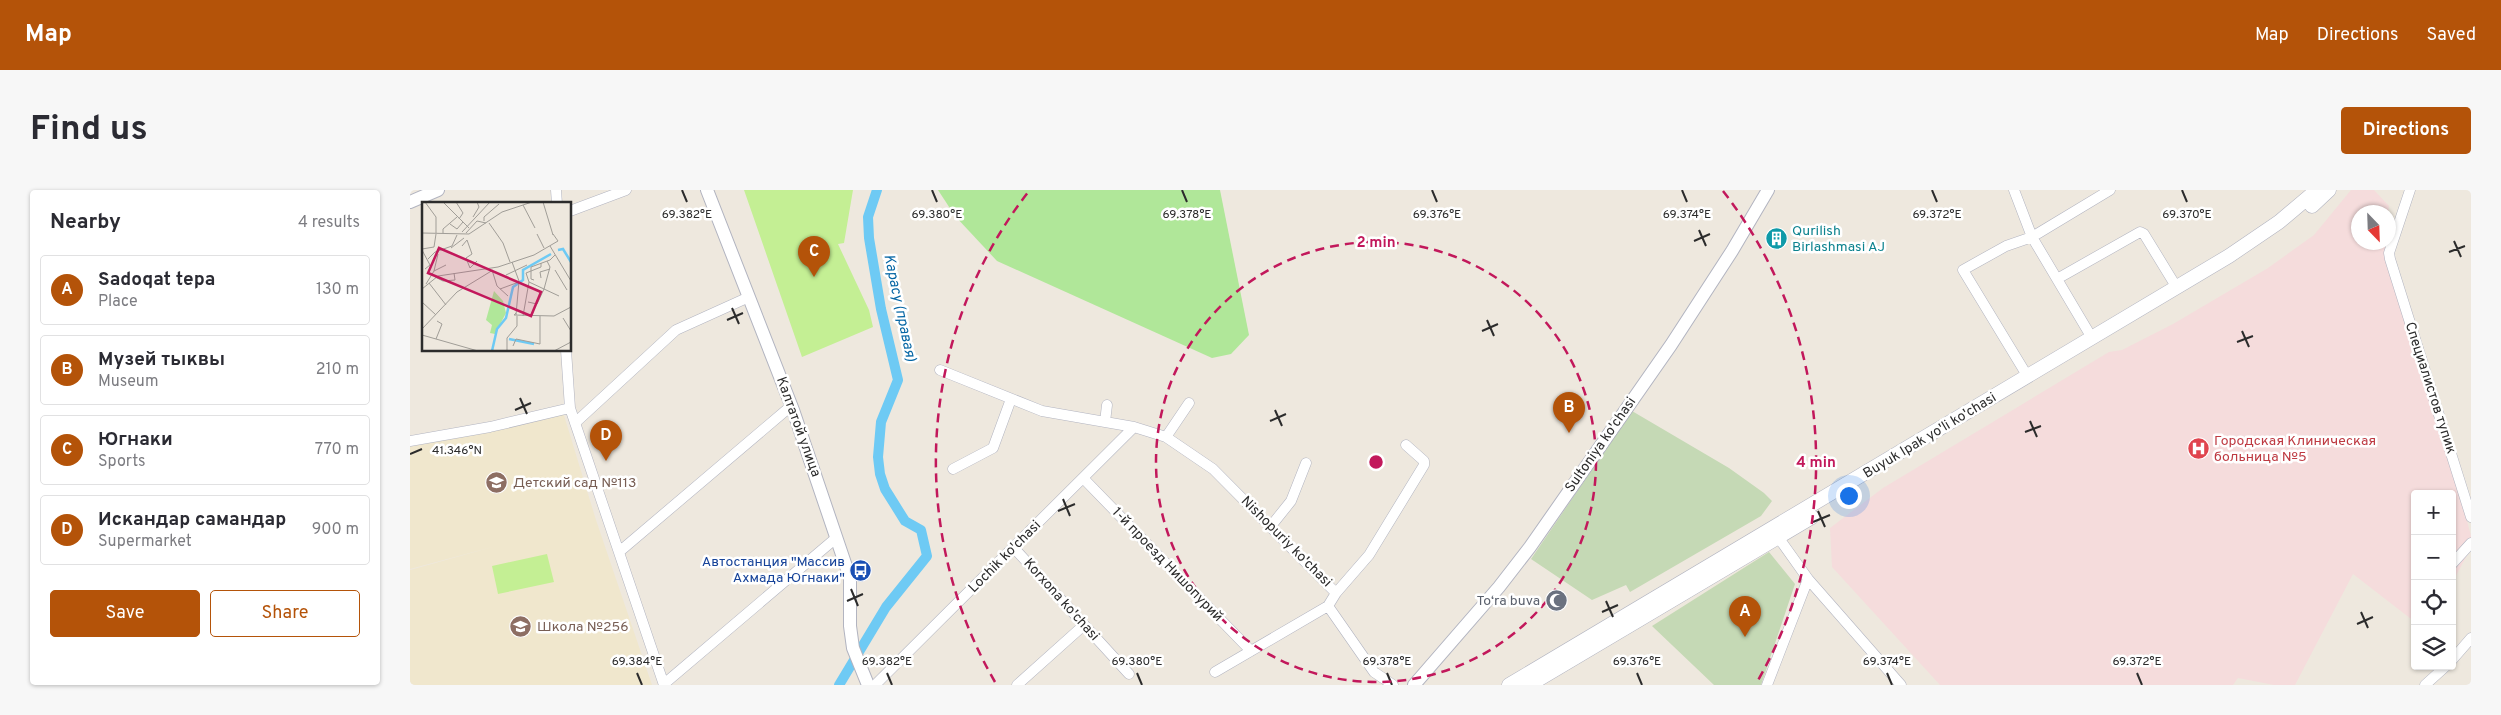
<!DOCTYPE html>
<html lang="en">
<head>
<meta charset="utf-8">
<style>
	body { margin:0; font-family:Overpass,sans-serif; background:#f7f7f7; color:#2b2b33 }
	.controls { position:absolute; right:15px; bottom:15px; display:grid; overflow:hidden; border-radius:5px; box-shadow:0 1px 4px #0004 }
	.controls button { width:45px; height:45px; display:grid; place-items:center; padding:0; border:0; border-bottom:1px solid #e1e1e2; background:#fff; color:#2b2b33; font:25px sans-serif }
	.compass { position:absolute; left:1941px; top:15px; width:45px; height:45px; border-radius:50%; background:#fff; box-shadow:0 1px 4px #0004; rotate:157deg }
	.you { position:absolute; left:1438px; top:305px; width:18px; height:18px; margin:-12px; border:4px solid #fff; border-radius:50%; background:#1a73e8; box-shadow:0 0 0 8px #1a73e833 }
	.badge { display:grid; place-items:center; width:32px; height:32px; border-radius:50%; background:#b45309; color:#fff; font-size:16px; font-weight:700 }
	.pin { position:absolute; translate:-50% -41px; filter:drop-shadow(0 1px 2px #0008) }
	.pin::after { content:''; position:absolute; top:26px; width:18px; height:15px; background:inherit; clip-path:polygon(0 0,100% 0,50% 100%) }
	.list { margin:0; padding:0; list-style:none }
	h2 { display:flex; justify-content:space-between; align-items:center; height:65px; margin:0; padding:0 20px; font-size:21px }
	h2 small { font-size:16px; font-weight:400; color:#7c7c81 }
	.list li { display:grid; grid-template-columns:32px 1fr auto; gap:15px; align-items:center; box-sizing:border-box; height:70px; margin:0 10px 10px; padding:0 10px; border:1px solid #e1e1e2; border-radius:5px }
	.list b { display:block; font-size:19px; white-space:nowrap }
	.list p { margin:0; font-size:16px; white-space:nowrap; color:#7c7c81 }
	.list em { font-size:16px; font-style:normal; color:#7c7c81 }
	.actions { display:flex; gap:10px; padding:15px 20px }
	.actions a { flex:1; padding:11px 0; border:1px solid #b45309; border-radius:5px; text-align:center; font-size:18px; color:#b45309 }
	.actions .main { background:#b45309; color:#fff }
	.icon { flex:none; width:28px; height:28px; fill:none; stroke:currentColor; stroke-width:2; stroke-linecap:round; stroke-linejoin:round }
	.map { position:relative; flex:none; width:2061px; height:495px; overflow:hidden; border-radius:5px }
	header { display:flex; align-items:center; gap:30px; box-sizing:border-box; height:70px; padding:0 25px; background:#b45309; color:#fff }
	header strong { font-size:24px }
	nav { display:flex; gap:28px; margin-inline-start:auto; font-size:18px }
	.intro { display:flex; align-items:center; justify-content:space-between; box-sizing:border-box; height:120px; padding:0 30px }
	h1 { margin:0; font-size:35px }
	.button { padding:12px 22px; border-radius:5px; background:#b45309; color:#fff; font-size:18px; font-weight:700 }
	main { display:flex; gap:30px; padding:0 30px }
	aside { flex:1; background:#fff; border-radius:5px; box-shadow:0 1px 4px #0004 }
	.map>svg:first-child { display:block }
</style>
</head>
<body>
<header>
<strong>Map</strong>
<nav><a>Map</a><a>Directions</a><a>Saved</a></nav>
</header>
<div class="intro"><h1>Find us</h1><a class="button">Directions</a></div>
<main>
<aside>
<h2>Nearby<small>4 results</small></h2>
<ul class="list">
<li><span class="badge">A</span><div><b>Sadoqat tepa</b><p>Place</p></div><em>130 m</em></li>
<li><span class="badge">B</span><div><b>Музей тыквы</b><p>Museum</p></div><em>210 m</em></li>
<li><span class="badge">C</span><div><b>Югнаки</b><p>Sports</p></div><em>770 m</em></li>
<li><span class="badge">D</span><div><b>Искандар самандар</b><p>Supermarket</p></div><em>900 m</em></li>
</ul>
<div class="actions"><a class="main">Save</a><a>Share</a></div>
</aside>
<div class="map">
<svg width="2061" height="495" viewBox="0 0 2061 495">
	<rect width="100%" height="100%" fill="#eee8de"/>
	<path fill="#f0e7cd" d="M153,222L186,330L242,495H0V380L86,356L0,379V257Z"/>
	<path fill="#f5dcdc" d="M1941,0H1964L1979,16L1978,22H1948V52L1976,53L1974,64L2028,220L2061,346V358L2042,393V304H2005V432L1943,384L1885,495H1864L1828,488L1823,495H1530L1422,377L1420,338L1473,298L1699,162L1712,160L1763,134L1858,78L1904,45Z"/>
	<path fill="#b0e799" d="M528,0H810L839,145L821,164L802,168L587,71L545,26Z"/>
	<path fill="#c5d9b5" d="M1222,221L1319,278L1354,303L1362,311L1351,326L1220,402L1216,395L1182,410L1121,369Z
		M1359,362L1385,394L1351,495H1304L1242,436Z"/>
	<path fill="#c4ef94" d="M334,0H443L434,53L428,54L459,120L463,137L392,167Z
		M137,364L144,392L88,404L82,376Z"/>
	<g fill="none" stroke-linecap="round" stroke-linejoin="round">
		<path stroke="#6ecaf4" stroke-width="10" d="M429,495L476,417L517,366L511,340L495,331L475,299L470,284L468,267L471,232L488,190L471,119L459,48L458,27L467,0"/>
		<defs>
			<path id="minor" d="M146,0L147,14
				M1604,0L1622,47L1682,148
				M2000,0L1979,63L1980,69L2061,327
				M160,21L216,0
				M1647,89L1730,42L1734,44L1767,98
				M156,160L160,218L254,495
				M530,180L632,221L724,237L756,247L803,279L926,403L918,416L964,482L983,495
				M1618,187L1553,80L1596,56L1622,47L1700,0
				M695,232L697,215
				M165,233L266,140L339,107
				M756,247L779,213
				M0,251L80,237L160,218
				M543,279L583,258L601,209
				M673,288L841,461
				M861,336L881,311L896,273
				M1368,347L1398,389
				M604,358L719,484
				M209,362L381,216
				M2042,374L2061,353
				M926,403L959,365L1014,275V271L996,255
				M2042,470L2061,448
				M805,482L918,416
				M254,494L426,348
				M465,495L724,237
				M607,495L674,435
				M1357,495L1398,389L1491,495
				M2015,495L2036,476"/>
			<path id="tertiary" d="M297,0L383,220L440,388V436L443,458L458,495
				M0,12L28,0
				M1004,495L1089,397L1120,357L1261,155L1322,61L1358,0"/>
			<path id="secondary" d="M1902,16L1919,0
				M1099,495L1819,66L1869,32L1907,0
				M1119,495L1402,327"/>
		</defs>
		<use href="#minor" stroke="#b2b4c0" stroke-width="11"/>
		<use href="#tertiary" stroke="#b2b4c0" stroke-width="14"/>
		<use href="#secondary" stroke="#b2b4c0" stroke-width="15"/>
		<use href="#minor" stroke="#fff" stroke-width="10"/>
		<use href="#tertiary" stroke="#fff" stroke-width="12"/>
		<use href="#secondary" stroke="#fff" stroke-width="14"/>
	</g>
	<path fill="none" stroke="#2c2c2c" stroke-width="2" d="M272,0L277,12M522,0L527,12M772,0L777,12M1022,0L1027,12M1272,0L1277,12M1522,0L1527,12M1772,0L1777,12M1289,40L1296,56M1284,51L1300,44M2044,51L2051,67M2039,62L2055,56M322,118L329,134M317,130L333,123M1077,130L1084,146M1072,141L1088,134M1832,141L1839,157M1827,152L1843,146M110,208L117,224M105,220L121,213M865,220L872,236M860,231L876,224M1620,231L1627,247M1615,242L1631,236M0,264L12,259M653,309L660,326M648,321L665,314M1408,321L1415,337M1403,332L1420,325M441,399L448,416M437,411L453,404M1196,411L1203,427M1192,422L1208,415M1951,422L1958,438M1947,434L1963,427M227,483L232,495M477,483L482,495M727,483L732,495M977,483L982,495M1227,483L1232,495M1477,483L1482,495M1727,483L1732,495"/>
	<g fill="none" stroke="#c2185b" stroke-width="2.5" stroke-dasharray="9 6">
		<circle cx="966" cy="272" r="220"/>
		<path d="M585 492A440 440 0 0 1 619 1M1313 1A440 440 0 0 1 1347 492"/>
	</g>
	<defs>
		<symbol id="building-disc" viewBox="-11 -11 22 22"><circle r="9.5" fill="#0f9aa8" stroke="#fff"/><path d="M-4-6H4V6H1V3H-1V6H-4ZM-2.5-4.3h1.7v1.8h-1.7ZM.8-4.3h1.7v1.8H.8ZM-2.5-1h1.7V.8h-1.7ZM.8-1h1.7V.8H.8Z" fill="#fff"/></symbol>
		<symbol id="hospital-disc" viewBox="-11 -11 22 22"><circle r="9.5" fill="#e0444e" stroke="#fff"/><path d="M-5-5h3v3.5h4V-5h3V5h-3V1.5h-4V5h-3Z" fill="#fff"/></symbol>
		<symbol id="school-disc" viewBox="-11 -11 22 22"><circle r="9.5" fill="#8d6e63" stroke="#fff"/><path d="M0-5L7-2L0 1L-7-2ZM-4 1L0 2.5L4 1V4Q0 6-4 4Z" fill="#fff"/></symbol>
		<symbol id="bus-disc" viewBox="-11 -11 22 22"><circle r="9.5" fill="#1a4fb4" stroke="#fff"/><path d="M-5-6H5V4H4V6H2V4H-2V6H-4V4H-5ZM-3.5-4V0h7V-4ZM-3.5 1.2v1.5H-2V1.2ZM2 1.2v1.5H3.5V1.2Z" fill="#fff"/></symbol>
		<symbol id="mosque-disc" viewBox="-11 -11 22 22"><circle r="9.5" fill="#6b7280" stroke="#fff"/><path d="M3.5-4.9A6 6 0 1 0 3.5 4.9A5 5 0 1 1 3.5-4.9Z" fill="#fff"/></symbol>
	</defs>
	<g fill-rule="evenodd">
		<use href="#building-disc" x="1354" y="36" width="25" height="25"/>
		<use href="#hospital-disc" x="1776" y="246" width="25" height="25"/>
		<use href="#school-disc" x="74" y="280" width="25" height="25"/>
		<use href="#bus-disc" x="438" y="368" width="25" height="25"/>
		<use href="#mosque-disc" x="1134" y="398" width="25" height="25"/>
		<use href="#school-disc" x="98" y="424" width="25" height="25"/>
	</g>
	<g text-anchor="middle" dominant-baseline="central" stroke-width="5" stroke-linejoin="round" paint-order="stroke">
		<g font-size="14" fill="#0d838f" stroke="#fff" text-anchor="start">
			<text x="1382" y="41">Qurilish<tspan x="1382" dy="16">Birlashmasi AJ</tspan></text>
		</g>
		<g font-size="14" fill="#2c2c2c" stroke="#fff">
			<text transform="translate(2020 198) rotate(72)">Специалистов тупик</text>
			<text transform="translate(388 237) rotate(70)">Калтатой улица</text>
			<text transform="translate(1520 246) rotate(-31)">Buyuk Ipak yo'li ko'chasi</text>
			<text transform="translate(1191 255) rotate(-55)">Sultoniya ko'chasi</text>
			<text transform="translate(876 352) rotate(45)">Nishopuriy ko'chasi</text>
			<text transform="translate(595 367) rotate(-45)">Lochik ko'chasi</text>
			<text transform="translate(757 375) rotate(46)">1-й проезд Нишопурий</text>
			<text transform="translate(651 410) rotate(48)">Korxona ko'chasi</text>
		</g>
		<g font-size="14" fill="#be3a42" stroke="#fff" text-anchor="start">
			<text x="1804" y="251">Городская Клиническая<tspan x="1804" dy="16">больница №5</tspan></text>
		</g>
		<g font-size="14" fill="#785e54" stroke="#fff" text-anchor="start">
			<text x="103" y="293">Детский сад №113</text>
			<text x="127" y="437">Школа №256</text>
		</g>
		<g font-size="14" fill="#164399" stroke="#fff" text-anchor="end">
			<text x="435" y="372">Автостанция "Массив<tspan x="435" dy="16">Ахмада Югнаки"</tspan></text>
		</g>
		<g font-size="14" fill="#5b616d" stroke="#fff" text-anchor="end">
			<text x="1130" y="411">To‘ra buva</text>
		</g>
		<g font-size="15" font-style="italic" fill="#0767a5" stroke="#fff">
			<text transform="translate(489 118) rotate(78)">Карасу (правая)</text>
		</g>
	</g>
	<g transform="translate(12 12)">
		<rect width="149" height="149" fill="#eee8de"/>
		<path d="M72,89L81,99L84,111L73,132L68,131L70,123L64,118Z" fill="#b0e799"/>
		<path fill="none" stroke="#6ecaf4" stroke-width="2.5" d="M136,48L141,47L149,60M87,137L112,142M70,149L75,127L84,116L91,85L101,78V68L129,52"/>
		<path fill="none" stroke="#a09d97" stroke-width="1" d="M3,0L14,15V31M21,0L47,26M34,0L41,11L37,17M121,0L131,33M101,3L113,26M51,15L57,5L55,0M62,19V15L77,2M67,21L81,41L88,60M28,22L35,27L41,20M40,30L68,0M0,31L47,32L80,10L110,0M21,31V27L35,15M44,31L55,19L64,21M115,32L122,46M40,44L45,38L50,52L44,56L48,66L55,59M128,44L149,79M29,46L42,36M0,47L12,45L14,32M0,48L8,63L3,67M6,57L13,50L30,44L35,33M90,60L97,79L94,113M70,68L75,84L86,94M133,68L145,88M12,69L16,52M84,73L105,63M13,75L21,79L33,78L32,71M119,76L118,70L128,67M112,78L109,77V65L128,58L133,53M107,80L137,94M7,81L24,103M4,82L12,69L24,63M0,87L16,74L76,65L112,53L136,39L131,32M78,87L97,80M0,100L14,113M106,100L115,102L122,87L128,65L125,59M94,111L92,113L132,114L149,105M101,114L107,80L104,71L119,65V61M141,116L149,129M0,127L35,90L71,68M0,133L56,149M14,137L20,122L15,119M118,142V114M91,144L94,137L118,142M85,149V136L95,124V114M132,149L149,140"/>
		<path fill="#c2185b" fill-opacity="0.15" stroke="#c2185b" stroke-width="2.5" d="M17,46L119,90L109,114L6,71Z"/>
		<rect width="149" height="149" fill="none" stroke="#2c2c2c" stroke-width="2.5"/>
	</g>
	<g font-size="12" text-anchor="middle" fill="#2c2c2c" stroke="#fff" stroke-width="5" stroke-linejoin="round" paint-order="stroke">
		<text x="277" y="28">69.382°E</text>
		<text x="527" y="28">69.380°E</text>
		<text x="777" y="28">69.378°E</text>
		<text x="1027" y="28">69.376°E</text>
		<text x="1277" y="28">69.374°E</text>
		<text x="1527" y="28">69.372°E</text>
		<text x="1777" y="28">69.370°E</text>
		<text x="47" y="264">41.346°N</text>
		<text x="227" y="475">69.384°E</text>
		<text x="477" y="475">69.382°E</text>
		<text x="727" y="475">69.380°E</text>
		<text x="977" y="475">69.378°E</text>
		<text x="1227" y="475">69.376°E</text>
		<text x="1477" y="475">69.374°E</text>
		<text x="1727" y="475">69.372°E</text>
	</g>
	<circle cx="966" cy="272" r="8" fill="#c2185b" stroke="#fff" stroke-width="2.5"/>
	<g font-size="15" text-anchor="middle" font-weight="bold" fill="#c2185b" stroke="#fff" stroke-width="5" stroke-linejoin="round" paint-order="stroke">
		<text x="966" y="57">2 min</text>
		<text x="1406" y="277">4 min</text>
	</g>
</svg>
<div class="controls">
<button>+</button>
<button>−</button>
<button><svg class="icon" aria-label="locate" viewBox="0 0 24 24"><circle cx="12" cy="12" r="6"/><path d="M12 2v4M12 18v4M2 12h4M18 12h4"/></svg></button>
<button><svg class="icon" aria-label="layers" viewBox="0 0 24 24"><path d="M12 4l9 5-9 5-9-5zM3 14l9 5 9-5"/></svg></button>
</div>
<svg class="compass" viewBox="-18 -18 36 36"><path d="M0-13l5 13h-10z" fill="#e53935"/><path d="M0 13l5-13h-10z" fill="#7c7c81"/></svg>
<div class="you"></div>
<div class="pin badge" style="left:1335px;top:447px">A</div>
<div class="pin badge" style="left:1159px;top:243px">B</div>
<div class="pin badge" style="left:404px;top:87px">C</div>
<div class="pin badge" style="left:196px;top:271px">D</div>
</div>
</main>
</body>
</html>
